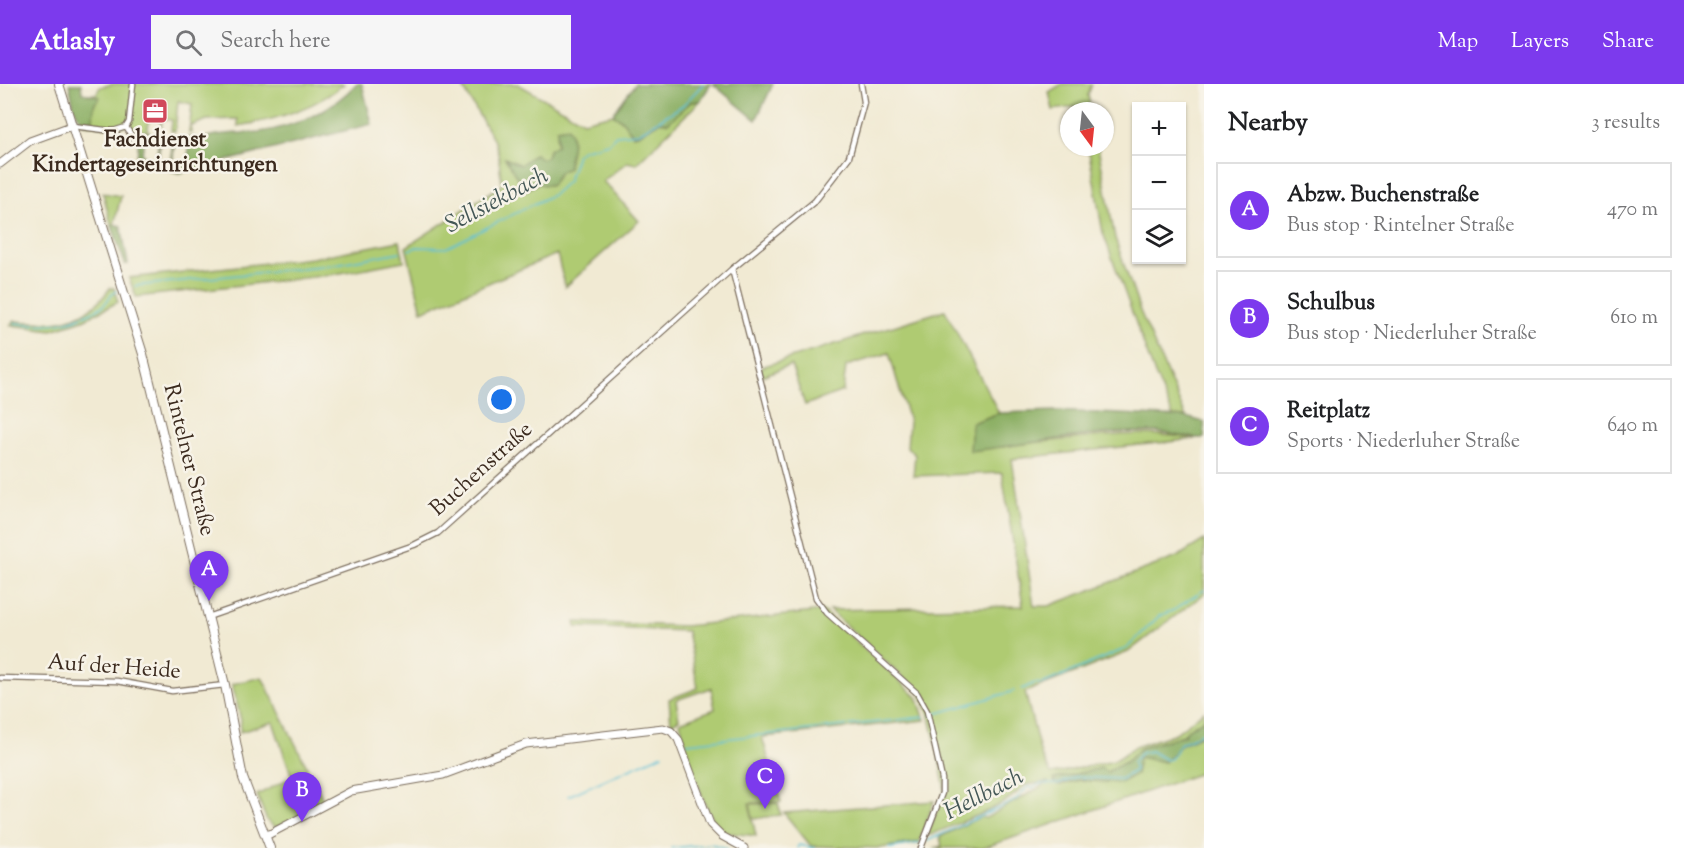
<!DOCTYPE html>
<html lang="en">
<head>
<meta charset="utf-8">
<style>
	body { margin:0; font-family:"Sorts Mill Goudy",serif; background:#f6f6f6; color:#202124 }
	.controls { position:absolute; right:18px; top:18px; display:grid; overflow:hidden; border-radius:0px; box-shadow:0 2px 4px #0004 }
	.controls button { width:54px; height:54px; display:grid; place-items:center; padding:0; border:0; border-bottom:2px solid #e0e0e0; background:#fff; color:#202124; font:30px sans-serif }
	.compass { position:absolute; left:1060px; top:18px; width:54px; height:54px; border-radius:50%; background:#fff; box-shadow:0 2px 4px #0004; rotate:165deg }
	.you { position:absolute; left:502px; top:316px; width:21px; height:21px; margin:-15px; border:4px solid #fff; border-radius:50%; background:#1a73e8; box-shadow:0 0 0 9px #1a73e833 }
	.badge { display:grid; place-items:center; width:39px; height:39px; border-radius:50%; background:#7c3aed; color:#fff; font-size:20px; font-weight:700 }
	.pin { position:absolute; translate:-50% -50px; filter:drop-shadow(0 2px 3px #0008) }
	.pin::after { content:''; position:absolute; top:32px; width:21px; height:18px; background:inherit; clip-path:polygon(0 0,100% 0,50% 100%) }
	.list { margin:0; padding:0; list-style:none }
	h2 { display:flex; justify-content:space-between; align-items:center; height:78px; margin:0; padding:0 24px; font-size:26px }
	h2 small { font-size:20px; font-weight:400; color:#757577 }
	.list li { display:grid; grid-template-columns:39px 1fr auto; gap:18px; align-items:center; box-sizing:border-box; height:96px; margin:0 12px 12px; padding:0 12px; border:2px solid #e0e0e0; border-radius:0px }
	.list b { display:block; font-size:22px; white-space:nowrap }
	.list p { margin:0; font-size:20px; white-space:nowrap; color:#757577 }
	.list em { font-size:20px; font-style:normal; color:#757577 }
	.icon { flex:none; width:33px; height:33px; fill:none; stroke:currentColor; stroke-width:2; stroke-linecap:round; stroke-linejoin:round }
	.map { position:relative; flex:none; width:1204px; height:764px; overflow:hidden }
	header { display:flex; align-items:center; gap:36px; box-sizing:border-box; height:84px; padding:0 30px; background:#7c3aed; color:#fff }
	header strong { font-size:28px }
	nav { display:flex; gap:33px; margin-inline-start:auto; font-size:21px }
	.search { width:420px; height:54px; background:#f6f6f6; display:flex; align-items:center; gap:15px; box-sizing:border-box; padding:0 21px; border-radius:0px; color:#757577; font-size:22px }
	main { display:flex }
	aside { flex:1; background:#fff }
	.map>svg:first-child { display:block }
</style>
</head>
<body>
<header>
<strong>Atlasly</strong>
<div class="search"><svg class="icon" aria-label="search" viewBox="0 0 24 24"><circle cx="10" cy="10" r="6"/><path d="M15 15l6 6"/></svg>Search here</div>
<nav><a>Map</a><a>Layers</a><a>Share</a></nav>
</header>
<main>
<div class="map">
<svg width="1204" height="764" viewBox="0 0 1204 764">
	<rect width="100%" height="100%" fill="#f7f3e8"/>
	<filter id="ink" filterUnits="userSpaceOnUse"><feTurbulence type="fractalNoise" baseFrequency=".0167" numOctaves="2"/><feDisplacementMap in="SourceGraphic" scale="12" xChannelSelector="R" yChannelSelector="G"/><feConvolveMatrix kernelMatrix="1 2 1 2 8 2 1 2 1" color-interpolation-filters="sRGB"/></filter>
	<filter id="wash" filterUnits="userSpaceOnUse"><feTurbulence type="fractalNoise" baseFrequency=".008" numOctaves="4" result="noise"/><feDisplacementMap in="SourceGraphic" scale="24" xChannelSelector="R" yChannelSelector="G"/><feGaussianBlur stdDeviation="1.35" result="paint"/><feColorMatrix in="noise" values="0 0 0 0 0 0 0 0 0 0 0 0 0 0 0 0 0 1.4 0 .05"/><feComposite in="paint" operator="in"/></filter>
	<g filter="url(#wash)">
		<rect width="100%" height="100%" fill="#f1ead3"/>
		<path fill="#afcb72" stroke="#757a48" stroke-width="1.5" fill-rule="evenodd" d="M114,0H344C314,25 276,36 238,42V35L207,36L191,42L192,48L189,49L192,20L178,17L175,47H171L172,36L162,35L161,48L160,35H149L148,47L132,45L131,41L113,44L81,39V10H96L100,3Z
			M461,0H518L583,37L613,30L623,37L633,51L640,50L660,37L668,39L691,18L700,17L636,80L627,78L603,97L639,137L565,203L557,170L422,227L406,163L502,101L498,68L494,57ZM556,54L570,63L567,84L560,88L551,101L537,100L506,75L521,81L535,70L542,75L547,73L549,66L557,61Z
			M1062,0H1092L1088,11L1091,27H1082L1081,22L1053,26L1049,8Z
			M1088,63H1098L1115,154L1140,227L1186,333L1173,332L1152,283L1103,149Z
			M103,109L121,112L114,141L111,140Z
			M400,157L404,177L330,191L136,213L129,194L312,174Z
			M110,204H114L118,218L83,236L52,246L11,241L15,237C54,241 86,239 110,204Z
			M945,226L999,329L972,339L1003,363C1030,358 1056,357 1083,354C1125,350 1153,348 1195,355L1012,375L1034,522H1049L1177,473L1204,456V510L1128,568L1025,608L1041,671L1051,690L1114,677L1135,663L1176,649L1204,627V635L1184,651L1141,664L1126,678L1107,688L1101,684L1054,695L1060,701L1079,696L1120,699L1139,673L1165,678L1182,660L1204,650V688L983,764H934L942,762L940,753L980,733L986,734L1049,698L1025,701C1001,727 963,736 931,751L928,750L944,708V700L930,632L919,608L829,526L1023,522L1002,389L913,392L915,371L907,363L909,337L889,269L846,282L843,307L805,321L791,281L762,292L761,283Z
			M823,527L917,613L925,636L762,653L781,718L749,719L756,752C746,750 732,751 723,747C704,735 686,661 680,638L715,625L711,604L676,616L679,635L671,640L669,615L698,604L687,547L576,543L575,538L685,542Z
			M262,593L324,717L296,736L275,743L267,737L257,711L292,693L273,638L240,648L241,636L232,600Z
			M934,717L919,758L880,764L811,762L784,729Z
			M778,719L781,731L753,735L750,720Z"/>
		<path fill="#8baf64" stroke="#636c41" stroke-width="1.5" d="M69,0H81L82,9L100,13L94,21L93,36L80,35L74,24Z
			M356,0H362L372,40L179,89L137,75L139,52L134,49H149L144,52L142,71L156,77L159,55L164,56L160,57L158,77L170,81L173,55L169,52L178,54L175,55L172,81L187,82L190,56L185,54L194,53L195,57C216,48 238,50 260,48C294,43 333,26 356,0Z
			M635,0H711L700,17L691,18L668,39L660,37L640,50L633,51L623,37L613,30Z
			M713,0H773L756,36Z
			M568,43C576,54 569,71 568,84L560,88L551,101L537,100L525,107L505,74L520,81L535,70L542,75L547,73L549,66L557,61V45Z
			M111,140L121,142L128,180H125Z
			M1055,327L1186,333L1204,338V354C1187,355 1171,349 1154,348C1094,347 1029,360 970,367L972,339L999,329Z
			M1204,635V650L1182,660L1165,678L1139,673L1136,690L1120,699L1079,696L1060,701L1055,700L1054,695L1101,684L1107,688L1126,678L1141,664L1184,651L1187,646Z"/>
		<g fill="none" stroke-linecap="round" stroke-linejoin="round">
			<path stroke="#59c0d7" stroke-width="1.5" d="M409,166L417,163L446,164L554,110L568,97L577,70L582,66L608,59L616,51L639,49L683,21L703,0
				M135,202L330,181L400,168
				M15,239C49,243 72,240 101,223C108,219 109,210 117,207
				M1022,605L1035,599L1042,600L1127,564L1159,532L1174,526L1204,506
				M932,631L1014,607
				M687,659L924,633
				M568,712L663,670
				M927,757L1014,717L1028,703L1033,704L1039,700H1060L1075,693L1121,695L1135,686L1133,678L1141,669L1151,667L1166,676L1171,675L1180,660L1204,648
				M671,764L711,760L727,764
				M797,764L799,761L815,764
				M889,764L920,759"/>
		</g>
	</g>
	<g filter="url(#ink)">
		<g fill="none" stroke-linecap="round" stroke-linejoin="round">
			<defs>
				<path id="street" d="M73,42L113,47L126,43L131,51L128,56L122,57L113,47
					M126,43L129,38L133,0
					M732,185L816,514L827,529L917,609L927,627L942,695V709L921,764
					M208,533L414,461L438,449L732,185L815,117L849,73L864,18L861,0
					M0,594L117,597L172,607L225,601"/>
				<path id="secondary" d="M0,80L30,57L71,42
					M266,752L351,707L443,691L526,660L663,644L671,647L678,655L710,740L722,752L744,764"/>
				<path id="primary" d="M59,0L143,270L225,601L243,694L270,764"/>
			</defs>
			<use href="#street" stroke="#7b6d5d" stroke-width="7"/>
			<use href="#secondary" stroke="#7b6d5d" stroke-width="9"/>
			<use href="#primary" stroke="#7b6d5d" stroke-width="10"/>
			<use href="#street" stroke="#fff" stroke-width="4.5"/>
			<use href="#secondary" stroke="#fff" stroke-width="7"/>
			<use href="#primary" stroke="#fff" stroke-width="8"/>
		</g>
	</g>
	<defs>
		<symbol id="office-square" viewBox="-11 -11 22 22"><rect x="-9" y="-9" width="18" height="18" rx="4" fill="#d1495b" stroke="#f7f3e8"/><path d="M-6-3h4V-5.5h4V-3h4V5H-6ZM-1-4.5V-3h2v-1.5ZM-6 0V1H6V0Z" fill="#fff"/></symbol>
	</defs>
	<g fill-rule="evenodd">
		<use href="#office-square" x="140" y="12" width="30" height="30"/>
	</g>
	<g text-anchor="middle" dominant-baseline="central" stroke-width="5" stroke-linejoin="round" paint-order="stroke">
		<g font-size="22" font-weight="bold" fill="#3b2a1e" stroke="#f7f3e8">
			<text x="155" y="57">Fachdienst<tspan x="155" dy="25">Kindertageseinrichtungen</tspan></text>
		</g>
		<g font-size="22" fill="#3b2a1e" stroke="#f7f3e8">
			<text transform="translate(188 376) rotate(76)">Rintelner Straße</text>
			<text transform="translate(482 386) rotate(-42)">Buchenstraße</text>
			<text transform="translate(114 584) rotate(4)">Auf der Heide</text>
		</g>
		<g font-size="24" font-style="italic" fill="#445756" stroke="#f7f3e8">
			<text transform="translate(497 117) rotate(-28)">Sellsiekbach</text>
			<text transform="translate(984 711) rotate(-27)">Hellbach</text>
		</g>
	</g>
</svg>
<div class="controls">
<button>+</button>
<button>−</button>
<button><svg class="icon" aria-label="layers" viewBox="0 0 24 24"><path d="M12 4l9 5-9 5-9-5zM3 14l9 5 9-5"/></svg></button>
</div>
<svg class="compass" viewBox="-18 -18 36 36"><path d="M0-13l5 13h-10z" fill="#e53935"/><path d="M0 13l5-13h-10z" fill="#757577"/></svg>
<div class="you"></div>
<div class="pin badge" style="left:209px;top:517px">A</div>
<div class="pin badge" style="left:302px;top:738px">B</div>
<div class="pin badge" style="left:765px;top:725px">C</div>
</div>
<aside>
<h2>Nearby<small>3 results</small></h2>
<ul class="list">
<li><span class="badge">A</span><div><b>Abzw. Buchenstraße</b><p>Bus stop · Rintelner Straße</p></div><em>470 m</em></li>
<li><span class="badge">B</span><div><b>Schulbus</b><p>Bus stop · Niederluher Straße</p></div><em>610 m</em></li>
<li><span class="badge">C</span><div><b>Reitplatz</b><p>Sports · Niederluher Straße</p></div><em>640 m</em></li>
</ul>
</aside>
</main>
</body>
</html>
